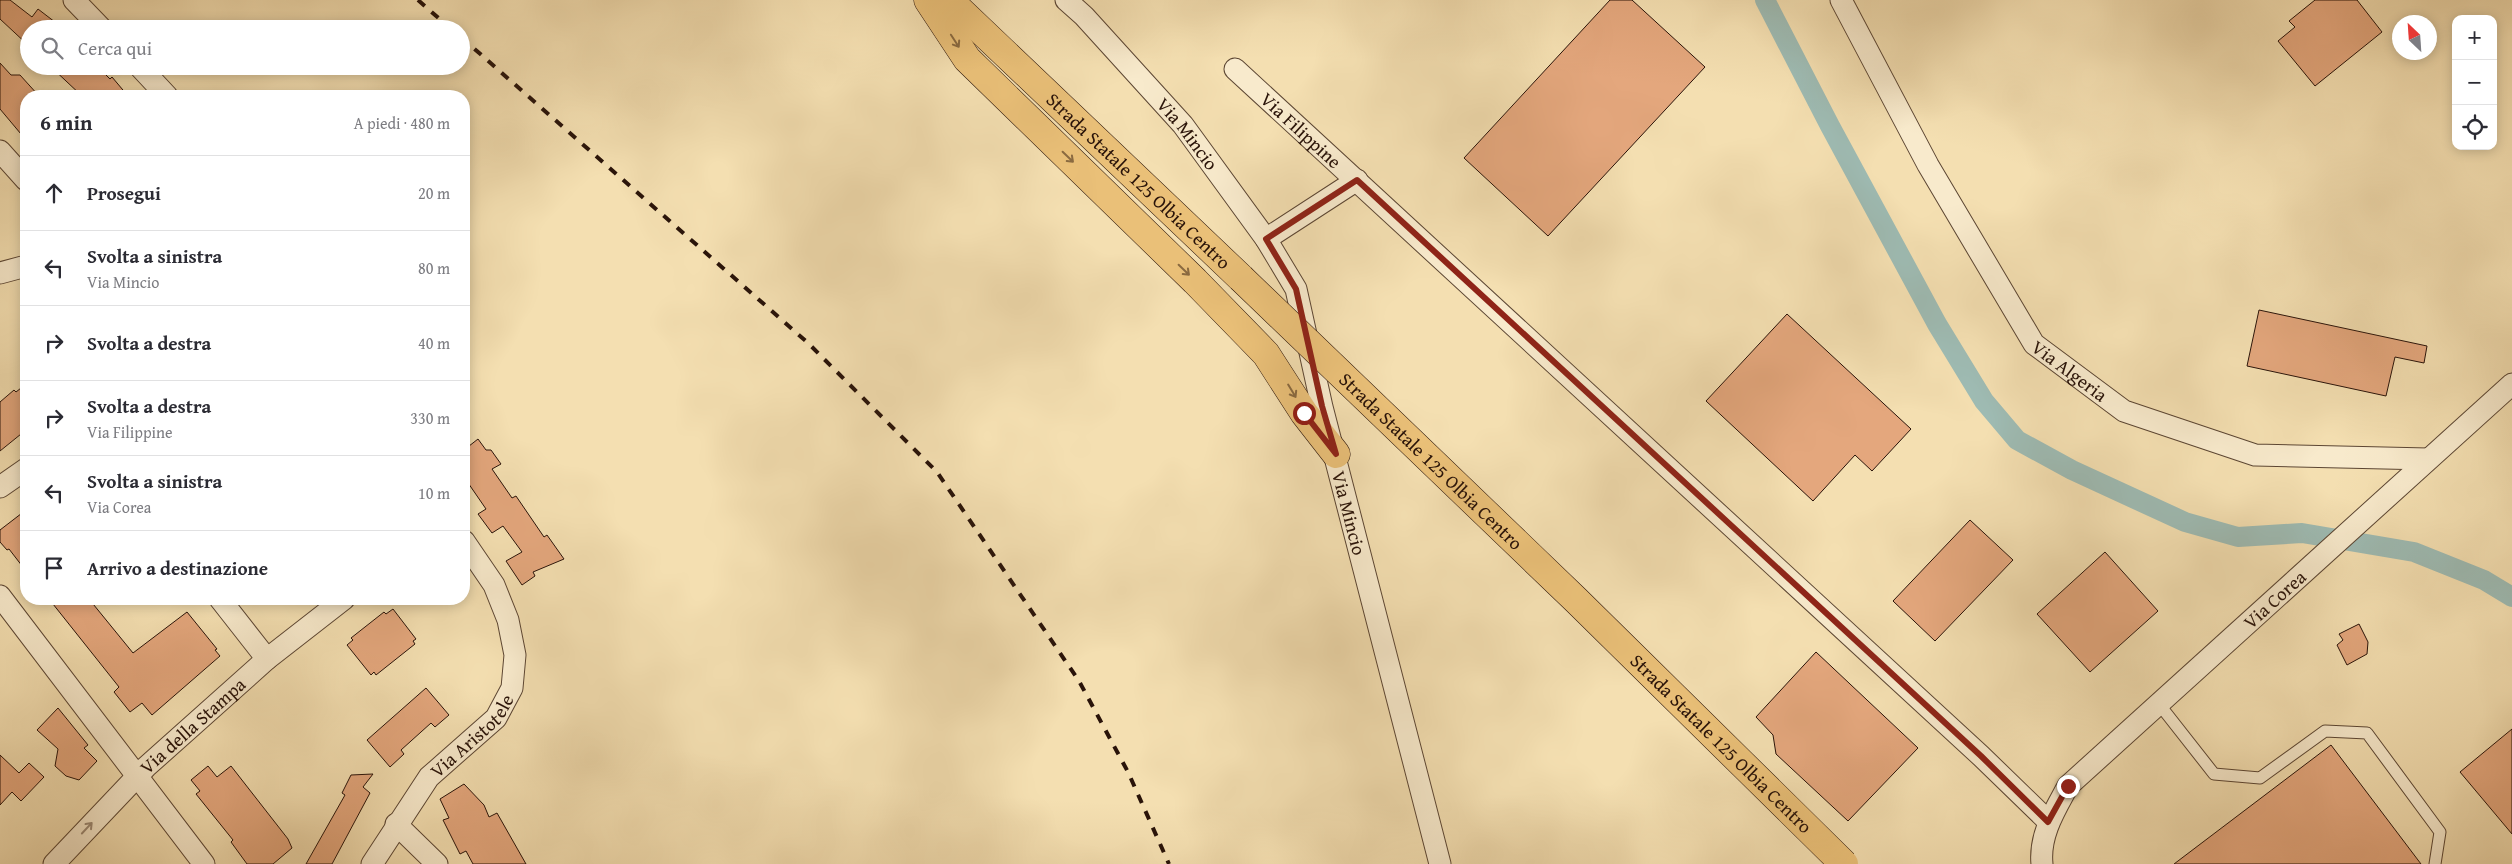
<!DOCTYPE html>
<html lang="it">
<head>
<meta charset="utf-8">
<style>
	body { margin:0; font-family:"Gentium Book Plus",serif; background:#f7f7f7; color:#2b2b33 }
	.controls { position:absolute; right:15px; top:15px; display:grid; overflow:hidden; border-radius:10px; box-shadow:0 2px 12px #0003 }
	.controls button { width:45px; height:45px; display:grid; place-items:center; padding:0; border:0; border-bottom:1px solid #e1e1e2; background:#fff; color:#2b2b33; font:25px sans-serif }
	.compass { position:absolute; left:2392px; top:15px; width:45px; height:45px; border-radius:50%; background:#fff; box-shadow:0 2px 12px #0003; rotate:335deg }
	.stop { position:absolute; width:15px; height:15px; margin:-11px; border:4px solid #8f2418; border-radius:50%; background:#fff }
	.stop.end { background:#8f2418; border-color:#fff; box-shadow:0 1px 5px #0008 }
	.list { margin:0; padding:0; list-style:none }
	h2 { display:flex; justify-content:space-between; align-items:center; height:65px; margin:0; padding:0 20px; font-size:21px }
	h2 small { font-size:16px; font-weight:400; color:#7c7c81 }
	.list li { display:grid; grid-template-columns:32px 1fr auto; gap:15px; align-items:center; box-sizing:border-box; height:75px; padding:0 20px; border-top:1px solid #e1e1e2 }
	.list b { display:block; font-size:19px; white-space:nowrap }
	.list p { margin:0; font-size:16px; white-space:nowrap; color:#7c7c81 }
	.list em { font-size:16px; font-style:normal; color:#7c7c81 }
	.icon { flex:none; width:28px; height:28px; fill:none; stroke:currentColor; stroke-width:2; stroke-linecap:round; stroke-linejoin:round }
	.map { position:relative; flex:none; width:2512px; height:864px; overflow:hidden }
	.search { position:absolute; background:#fff; box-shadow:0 2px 12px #0003; left:20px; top:20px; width:450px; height:55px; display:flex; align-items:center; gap:12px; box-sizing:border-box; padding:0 18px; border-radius:28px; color:#7c7c81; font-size:19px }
	.panel { position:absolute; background:#fff; box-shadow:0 2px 12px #0003; left:20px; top:90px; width:450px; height:515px; border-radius:20px }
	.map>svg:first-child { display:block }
</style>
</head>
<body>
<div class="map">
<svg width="2512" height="864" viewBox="0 0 2512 864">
	<rect width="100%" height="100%" fill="#f4dfb1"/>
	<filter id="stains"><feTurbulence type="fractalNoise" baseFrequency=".004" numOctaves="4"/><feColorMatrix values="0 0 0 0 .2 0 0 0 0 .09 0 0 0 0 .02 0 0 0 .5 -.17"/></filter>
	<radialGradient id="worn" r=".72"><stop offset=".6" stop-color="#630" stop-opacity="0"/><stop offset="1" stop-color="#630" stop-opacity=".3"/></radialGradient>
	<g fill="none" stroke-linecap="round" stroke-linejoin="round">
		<path stroke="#9ebbb3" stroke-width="20" d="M1765,0L1830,126L1937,324L1984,401L2017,440L2072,470L2185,522L2238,537L2302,533L2414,552L2484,580L2512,597"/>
	</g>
	<path fill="#e4a77d" stroke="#291309" d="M0,0H10L32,17L38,9L64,29H29V46L0,19Z
		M1610,0H1632L1705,67L1548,236L1464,158Z
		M2315,0H2357L2382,32L2315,86L2278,41L2295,27L2289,21Z
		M0,63L11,75H20L39,96H26V140L0,109Z
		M50,66H97L110,79L112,77L128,96H82Z
		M2259,310L2427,346L2424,363L2395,357L2386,396L2247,366Z
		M1787,314L1911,429L1872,471L1855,455L1813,501L1706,401Z
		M26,384V430L0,451V402L14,390L16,392Z
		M478,439L486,450H491L501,464L492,469L512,498L516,496L544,537L547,535L564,559L533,572L535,576L522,585L506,561L522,552L503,526L492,533L478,514L486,509L464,477V450Z
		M26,510V571L9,549L7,550L0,542V530Z
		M1970,520L2013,560L1935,641L1893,601Z
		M2105,552L2158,611L2090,672L2037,614Z
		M49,599H89L133,653L187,612L217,649L215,650L220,656L152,715L142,703L130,712L114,692L119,687Z
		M393,609L416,639L413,641L415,644L376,675L374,672L371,675L347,645L353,640L351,638L384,612L386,614Z
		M2359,624L2368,642L2367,654L2347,665L2337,645L2343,640L2339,634Z
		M1816,652L1918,748L1848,821L1776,754L1773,735L1756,717Z
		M426,688L449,715L435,727L431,723L401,750L404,754L390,767L367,740Z
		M58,708L88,745L84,748L97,761L79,780L66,776L55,766L58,749L37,730Z
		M2512,729V834L2460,772Z
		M2331,745L2421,864H2174Z
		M0,755L19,773L29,763L44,777L21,801L12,792L0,805Z
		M208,766L217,777L231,766L288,839L292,848L273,864H247L231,842L233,840L196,794L200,791L191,780Z
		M373,774L363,787L370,793L332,864H306L345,795L342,793L351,775Z
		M464,784L484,805L489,817L497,813L526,864H473L466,851L460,854L443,820L449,818L440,799Z"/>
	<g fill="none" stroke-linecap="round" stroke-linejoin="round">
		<defs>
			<path id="service" d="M2159,704L2214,774L2260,778L2325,731L2367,733L2440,832L2435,864"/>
			<g id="minor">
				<path d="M74,0L102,29"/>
				<path id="s1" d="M1066,0L1084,16L1183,125L1266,239L1296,289L1322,407L1440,864"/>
				<path id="s2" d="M1841,0L1928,165L2034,344L2124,411L2255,455L2428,459"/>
				<path d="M139,66L167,96"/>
				<path id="s3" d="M1235,69L1981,756L2049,822"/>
				<path d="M0,151L26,180"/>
				<path d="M1266,239L1357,180"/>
				<path d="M0,273L26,266"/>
				<path d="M0,487L26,469"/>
				<path d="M0,596L204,864"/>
				<path d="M220,599L267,659"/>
				<path d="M396,824L437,864"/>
				<path id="s4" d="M54,864L146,767L267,659L344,599"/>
				<path id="s5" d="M372,864L429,777L496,718L512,688L515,655L508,620L494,585L464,541"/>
				<path id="s6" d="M2042,864C2039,835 2055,810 2068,786L2512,384"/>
			</g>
			<g id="primary">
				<path d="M928,0L967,59L1195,281L1266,354L1304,413L1336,454"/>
				<path id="s7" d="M949,0L1241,278"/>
			</g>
		</defs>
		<use href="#service" stroke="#5c4633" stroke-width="13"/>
		<use href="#minor" stroke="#5c4633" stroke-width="23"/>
		<use href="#primary" stroke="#291309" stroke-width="29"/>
		<use href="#service" stroke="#f8eacc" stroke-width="11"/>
		<use href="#minor" stroke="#f8eacc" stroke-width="21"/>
		<use href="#primary" stroke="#eac078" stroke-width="28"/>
		<path stroke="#291309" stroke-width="4" stroke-dasharray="9 9" stroke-linecap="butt" d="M418,0L451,29
			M461,37L808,343L937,472L1079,681L1128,772L1169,864"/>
		<defs>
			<g id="primary-bridge">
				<path id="s8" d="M1241,278L1576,600L1844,864"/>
			</g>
		</defs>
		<use href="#primary-bridge" stroke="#291309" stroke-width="29" stroke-linecap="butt"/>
		<use href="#primary-bridge" stroke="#eac078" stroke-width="28"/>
	</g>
	<defs><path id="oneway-shaft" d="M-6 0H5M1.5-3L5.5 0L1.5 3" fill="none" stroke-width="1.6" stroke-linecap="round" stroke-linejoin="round" transform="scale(1.25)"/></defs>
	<g stroke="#8a6a40">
		<use href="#oneway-shaft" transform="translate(955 41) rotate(57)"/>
		<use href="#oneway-shaft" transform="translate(1068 157) rotate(44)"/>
		<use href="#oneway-shaft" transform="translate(1184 270) rotate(44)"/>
		<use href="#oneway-shaft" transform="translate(1292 391) rotate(59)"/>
	</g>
	<use stroke="#9b8974" href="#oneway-shaft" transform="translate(87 828) rotate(-47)"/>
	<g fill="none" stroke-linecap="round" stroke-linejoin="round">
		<path stroke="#8f2418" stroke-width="6" d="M1304,413L1336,454L1322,406L1296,289L1266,239L1357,180L1981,756L2048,822L2068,786"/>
	</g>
	<g text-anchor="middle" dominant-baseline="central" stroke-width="5" stroke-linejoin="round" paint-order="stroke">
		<g font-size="19" fill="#291309" stroke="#f8eacc">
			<text stroke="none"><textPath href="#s3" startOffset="90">Via Filippine</textPath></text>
			<text stroke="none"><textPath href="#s1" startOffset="181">Via Mincio</textPath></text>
			<text stroke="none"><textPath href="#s7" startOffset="262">Strada Statale 125 Olbia Centro</textPath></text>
			<text stroke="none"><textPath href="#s2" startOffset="439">Via Algeria</textPath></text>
			<text stroke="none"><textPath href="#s8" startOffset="264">Strada Statale 125 Olbia Centro</textPath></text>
			<text stroke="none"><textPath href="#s1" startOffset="601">Via Mincio</textPath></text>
			<text stroke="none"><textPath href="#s6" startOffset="362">Via Corea</textPath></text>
			<text stroke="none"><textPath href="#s4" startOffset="196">Via della Stampa</textPath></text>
			<text stroke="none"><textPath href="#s5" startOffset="164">Via Aristotele</textPath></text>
			<text stroke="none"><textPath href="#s8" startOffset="669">Strada Statale 125 Olbia Centro</textPath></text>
		</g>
	</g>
	<rect width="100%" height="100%" filter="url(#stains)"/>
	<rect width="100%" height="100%" fill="url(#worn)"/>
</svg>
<div class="controls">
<button>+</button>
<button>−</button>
<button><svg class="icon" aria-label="locate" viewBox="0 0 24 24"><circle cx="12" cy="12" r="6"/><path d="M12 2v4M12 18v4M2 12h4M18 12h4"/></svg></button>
</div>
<svg class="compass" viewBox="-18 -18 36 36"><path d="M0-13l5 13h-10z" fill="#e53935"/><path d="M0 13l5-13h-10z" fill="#7c7c81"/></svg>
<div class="stop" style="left:1304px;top:413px"></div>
<div class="stop end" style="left:2068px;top:786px"></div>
<div class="search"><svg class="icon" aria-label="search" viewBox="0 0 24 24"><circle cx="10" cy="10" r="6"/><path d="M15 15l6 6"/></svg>Cerca qui</div>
<section class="panel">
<h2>6 min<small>A piedi · 480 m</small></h2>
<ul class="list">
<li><svg class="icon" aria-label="ahead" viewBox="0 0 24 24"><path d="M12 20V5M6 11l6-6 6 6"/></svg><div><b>Prosegui</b></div><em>20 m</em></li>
<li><svg class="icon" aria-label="left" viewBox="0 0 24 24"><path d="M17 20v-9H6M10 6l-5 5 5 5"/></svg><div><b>Svolta a sinistra</b><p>Via Mincio</p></div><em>80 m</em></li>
<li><svg class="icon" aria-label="right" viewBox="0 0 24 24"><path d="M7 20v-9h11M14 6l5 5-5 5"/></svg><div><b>Svolta a destra</b></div><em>40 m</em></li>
<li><svg class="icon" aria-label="right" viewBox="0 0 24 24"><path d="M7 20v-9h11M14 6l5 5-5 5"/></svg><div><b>Svolta a destra</b><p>Via Filippine</p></div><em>330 m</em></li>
<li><svg class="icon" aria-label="left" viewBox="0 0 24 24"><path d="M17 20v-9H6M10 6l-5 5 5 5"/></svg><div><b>Svolta a sinistra</b><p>Via Corea</p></div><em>10 m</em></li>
<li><svg class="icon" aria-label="arrive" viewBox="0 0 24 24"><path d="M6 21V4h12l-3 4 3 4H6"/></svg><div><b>Arrivo a destinazione</b></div></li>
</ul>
</section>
</div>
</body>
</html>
